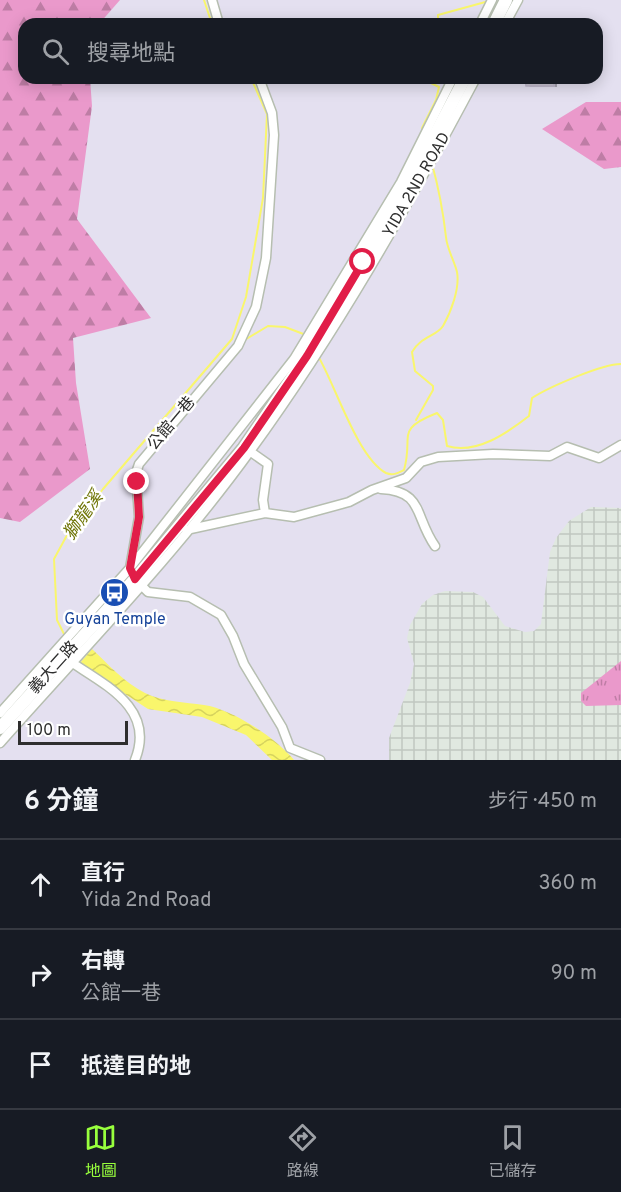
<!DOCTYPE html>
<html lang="zh-TW">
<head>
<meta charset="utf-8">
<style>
	body { margin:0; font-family:Overpass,"Noto Sans TC",sans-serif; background:#242831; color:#f1f3f6 }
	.scale { position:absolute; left:18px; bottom:15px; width:110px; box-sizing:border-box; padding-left:6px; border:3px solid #2e2e2e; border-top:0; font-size:16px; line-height:21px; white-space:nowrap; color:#2e2e2e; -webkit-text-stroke:4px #fff; paint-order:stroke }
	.stop { position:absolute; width:18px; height:18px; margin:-14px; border:4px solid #e11d48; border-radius:50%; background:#fff }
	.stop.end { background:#e11d48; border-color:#fff; box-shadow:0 2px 6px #0008 }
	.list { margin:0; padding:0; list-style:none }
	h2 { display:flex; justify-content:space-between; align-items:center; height:78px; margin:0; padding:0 24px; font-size:26px }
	h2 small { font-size:20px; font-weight:400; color:#9ea1a6 }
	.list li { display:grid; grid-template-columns:39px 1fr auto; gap:18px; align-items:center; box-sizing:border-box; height:90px; padding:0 24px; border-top:2px solid #363941 }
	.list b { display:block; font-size:22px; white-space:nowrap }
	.list p { margin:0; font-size:20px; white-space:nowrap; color:#9ea1a6 }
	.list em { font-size:20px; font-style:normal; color:#9ea1a6 }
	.icon { flex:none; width:33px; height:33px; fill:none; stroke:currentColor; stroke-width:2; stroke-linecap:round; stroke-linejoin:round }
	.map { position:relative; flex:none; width:621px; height:760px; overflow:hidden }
	.search { position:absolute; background:#171b24; box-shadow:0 3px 15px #0003; left:18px; right:18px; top:18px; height:66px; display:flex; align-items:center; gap:15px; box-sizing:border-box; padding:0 21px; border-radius:18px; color:#9ea1a6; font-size:22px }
	.sheet { height:348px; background:#171b24 }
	nav { display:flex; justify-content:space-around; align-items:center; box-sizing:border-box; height:84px; border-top:2px solid #363941; background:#171b24; font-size:16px; color:#9ea1a6 }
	nav a { display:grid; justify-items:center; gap:3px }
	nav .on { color:#98ff3d }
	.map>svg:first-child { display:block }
</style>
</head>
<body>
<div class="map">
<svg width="621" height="760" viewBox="0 0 621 760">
	<defs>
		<pattern id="industrial-grid" width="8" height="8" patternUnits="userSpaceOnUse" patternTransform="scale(1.5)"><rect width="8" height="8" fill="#e0e8e0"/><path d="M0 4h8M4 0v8" fill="none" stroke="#c0c7c0"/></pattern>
		<pattern id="grass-tufts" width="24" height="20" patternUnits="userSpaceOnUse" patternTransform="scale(1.5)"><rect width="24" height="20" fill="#ea99cb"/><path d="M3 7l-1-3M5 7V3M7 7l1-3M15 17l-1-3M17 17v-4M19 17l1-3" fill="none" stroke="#be7da5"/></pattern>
		<pattern id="forest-firs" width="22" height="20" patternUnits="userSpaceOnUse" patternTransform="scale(1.5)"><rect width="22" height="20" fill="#ea99cb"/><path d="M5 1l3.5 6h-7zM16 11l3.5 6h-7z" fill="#be7da5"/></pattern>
		<pattern id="water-waves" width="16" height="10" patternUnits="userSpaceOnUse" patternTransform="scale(1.5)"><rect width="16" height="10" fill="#f9f66c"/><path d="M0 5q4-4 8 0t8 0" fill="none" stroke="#d6d35e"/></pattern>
		<filter id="shadow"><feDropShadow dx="4.5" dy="2.5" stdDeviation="0" flood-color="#0004"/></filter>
	</defs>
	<rect width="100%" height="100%" fill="#e4e0f0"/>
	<path fill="url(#industrial-grid)" d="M591,507L621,508V760H389V738L410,683L414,664L407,638L410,625L422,604L433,595L445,591L473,592L483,597L505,626L525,632L534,631L541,624L550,552L556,538L569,521Z"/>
	<path fill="url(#grass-tufts)" d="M621,661V705L586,706L581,701V693Z"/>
	<path fill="url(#forest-firs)" d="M0,0H120L99,24H24V78H90L92,106L77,219L151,318L73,338L76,383L90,469L20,522L0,518Z
		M586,102H621V167L604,169L542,129Z"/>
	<path fill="url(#water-waves)" d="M92,649C108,664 125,683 145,693C163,702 185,702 204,705C232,709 276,738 294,760H272L246,735L202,717L148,709L79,664Z"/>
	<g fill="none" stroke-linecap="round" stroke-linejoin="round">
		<path stroke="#f9f66c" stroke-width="2" d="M204,0L212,24
			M438,24V15L489,1
			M421,78L439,87L436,100L422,128L423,132
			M243,341L268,326L285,327L306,335
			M318,356C335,384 357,457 386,473C393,476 398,473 404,470C414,435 394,430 437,413L443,420L447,446C476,455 507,433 529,416L532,398C549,387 602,364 621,364
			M416,420L433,390V386L415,371L412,352C420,337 437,336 443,326C451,312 460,288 457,272C454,260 447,249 446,237C443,211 439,189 432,164
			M65,636L57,620L54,559L66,537L103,489L232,339L246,297L263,198L267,114L251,78"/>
	</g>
	<path fill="#c9c4d2" stroke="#c0b8cc" stroke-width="1.5" filter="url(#shadow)" d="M525,78H553L554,86H526Z"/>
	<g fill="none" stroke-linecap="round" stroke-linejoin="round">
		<defs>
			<path id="street" d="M212,0L219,24
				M480,24L492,0
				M505,24L518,0
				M259,78L272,113L274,135L266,258L256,307L238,346L139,464L136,473L139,517L130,568L135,579L148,592L190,597L221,615L233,636L244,664L282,727L290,748L320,760
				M381,489C424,491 414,516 435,546
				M265,513L294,517L349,502L372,490L406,478L421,462L438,457L493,454L550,456L567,447L599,458L621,445
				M186,530L265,513L263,500L268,464L248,450
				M68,660C105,685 156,708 135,760
				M0,713L130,568L294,359L401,182L453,78
				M0,743C85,647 176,554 251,450C336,333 408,206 476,78"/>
			<path id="secondary" d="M494,24L506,0
				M0,728L135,579L244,448L307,356L408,186L465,78"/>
		</defs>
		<use href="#street" stroke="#b6beb0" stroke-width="11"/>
		<use href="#secondary" stroke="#b6beb0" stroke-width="15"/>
		<use href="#street" stroke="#fff" stroke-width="8"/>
		<use href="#secondary" stroke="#fff" stroke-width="12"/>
	</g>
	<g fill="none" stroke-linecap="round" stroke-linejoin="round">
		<path stroke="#e11d48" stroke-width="8" d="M137,482L139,517L130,568L135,579L244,448L307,356L363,262"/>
	</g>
	<defs>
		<symbol id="bus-disc" viewBox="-11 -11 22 22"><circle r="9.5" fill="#1a4fb4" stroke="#fff"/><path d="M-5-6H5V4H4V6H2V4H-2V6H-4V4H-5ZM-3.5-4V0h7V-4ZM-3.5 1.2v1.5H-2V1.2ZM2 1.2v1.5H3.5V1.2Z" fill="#fff"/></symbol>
	</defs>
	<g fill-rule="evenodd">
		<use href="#bus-disc" x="98" y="576" width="33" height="33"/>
	</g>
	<g text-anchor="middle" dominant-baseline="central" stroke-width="5" stroke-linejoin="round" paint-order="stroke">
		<g font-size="16" fill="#2e2e2e" stroke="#fff">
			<text transform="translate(417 185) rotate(-60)">YIDA 2ND ROAD</text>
			<text transform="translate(172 424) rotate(-50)">公館一巷</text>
			<text transform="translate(54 668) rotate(-48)">義大二路</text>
		</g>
		<g font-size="16" fill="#164399" stroke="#fff">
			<text x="115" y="620">Guyan Temple</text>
		</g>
		<g font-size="18" font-style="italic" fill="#707608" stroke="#fff">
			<text transform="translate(84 516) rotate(-55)">獅龍溪</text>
		</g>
	</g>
</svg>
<div class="scale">100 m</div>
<div class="stop" style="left:363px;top:262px"></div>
<div class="stop end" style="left:137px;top:482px"></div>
<div class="search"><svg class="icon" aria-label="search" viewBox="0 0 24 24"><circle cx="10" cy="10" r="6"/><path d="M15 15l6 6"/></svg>搜尋地點</div>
</div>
<section class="sheet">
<h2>6 分鐘<small>步行 · 450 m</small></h2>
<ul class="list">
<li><svg class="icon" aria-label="ahead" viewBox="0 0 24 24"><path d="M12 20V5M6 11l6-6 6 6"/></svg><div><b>直行</b><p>Yida 2nd Road</p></div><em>360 m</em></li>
<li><svg class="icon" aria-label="right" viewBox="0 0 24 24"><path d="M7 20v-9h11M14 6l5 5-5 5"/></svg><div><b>右轉</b><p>公館一巷</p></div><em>90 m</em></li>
<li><svg class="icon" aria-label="arrive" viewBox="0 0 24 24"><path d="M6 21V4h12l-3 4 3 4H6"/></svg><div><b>抵達目的地</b></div></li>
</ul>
</section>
<nav>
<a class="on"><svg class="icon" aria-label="map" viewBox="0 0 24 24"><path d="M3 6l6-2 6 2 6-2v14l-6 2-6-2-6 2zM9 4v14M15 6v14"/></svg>地圖</a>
<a><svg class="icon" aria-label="directions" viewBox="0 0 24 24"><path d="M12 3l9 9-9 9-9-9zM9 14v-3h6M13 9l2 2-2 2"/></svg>路線</a>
<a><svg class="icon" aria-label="saved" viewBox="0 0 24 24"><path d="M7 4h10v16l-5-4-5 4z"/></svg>已儲存</a>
</nav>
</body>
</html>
